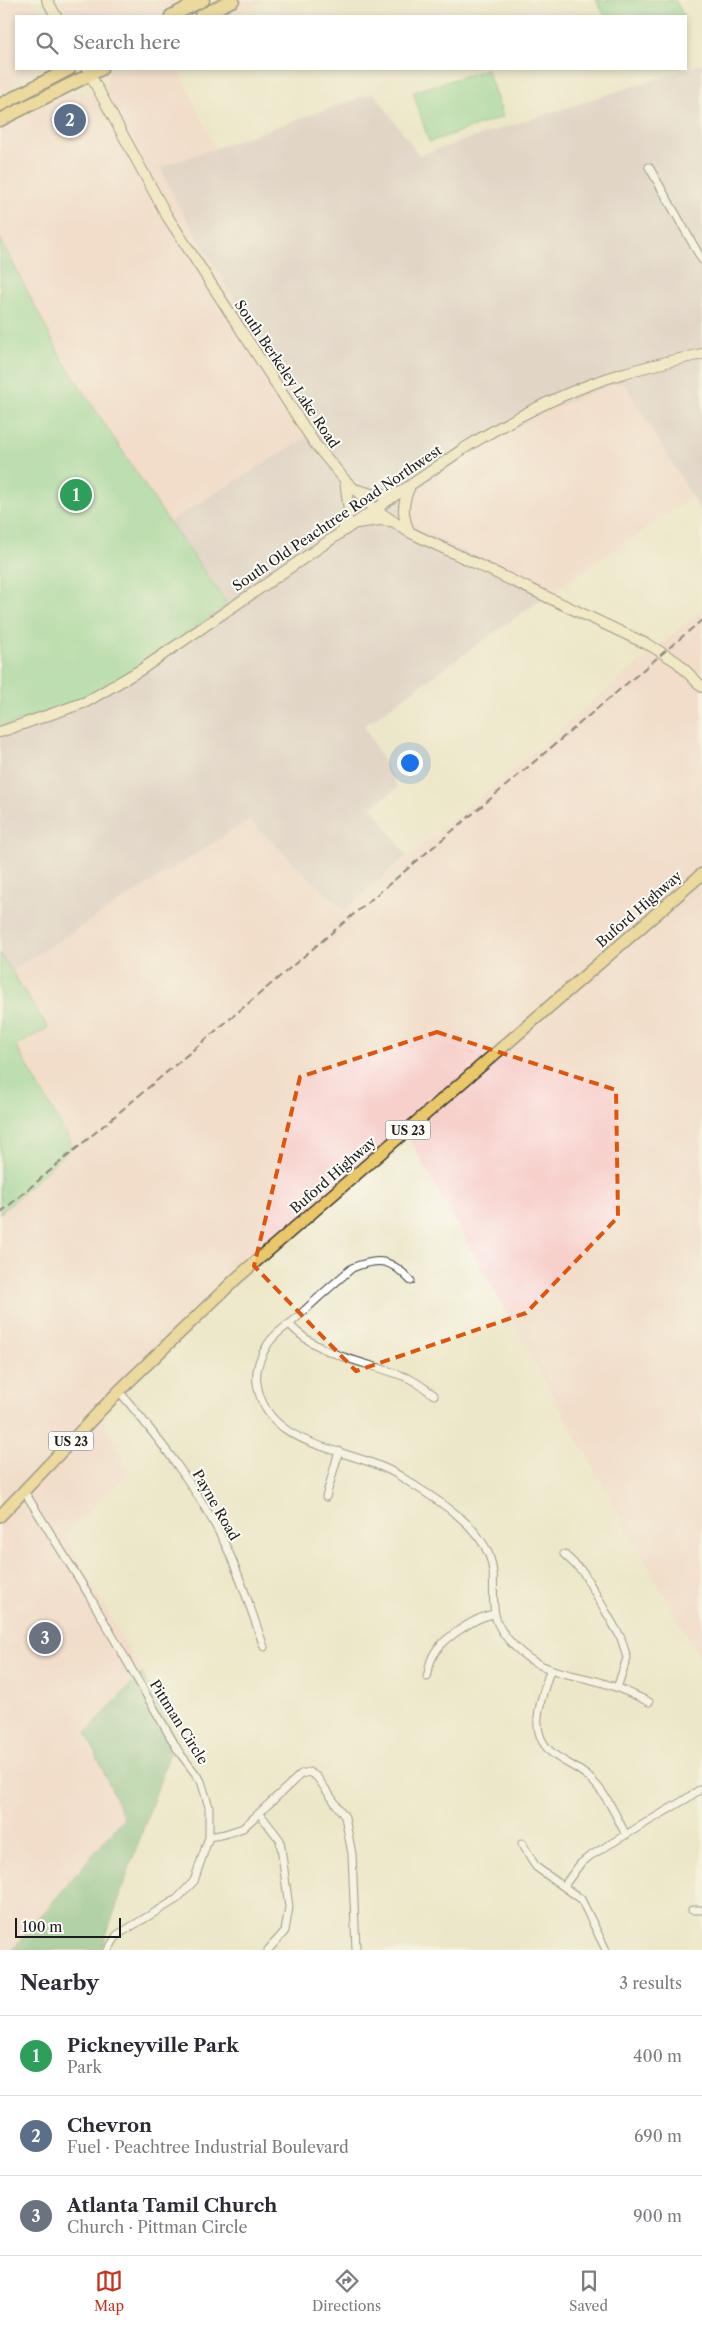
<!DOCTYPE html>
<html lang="en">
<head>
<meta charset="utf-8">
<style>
	body { margin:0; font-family:"Libre Caslon Text",serif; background:#f2f2f3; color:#2b2b33 }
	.scale { position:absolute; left:15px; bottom:12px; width:106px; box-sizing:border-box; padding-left:5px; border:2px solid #1c1c1c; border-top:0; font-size:14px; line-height:18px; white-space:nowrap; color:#1c1c1c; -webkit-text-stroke:4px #fdfcf7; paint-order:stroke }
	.you { position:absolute; left:409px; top:762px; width:18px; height:18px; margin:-12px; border:4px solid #fff; border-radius:50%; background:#1a73e8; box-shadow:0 0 0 8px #1a73e833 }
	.badge { display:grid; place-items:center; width:32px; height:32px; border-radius:50%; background:#c8321e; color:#fff; font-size:16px; font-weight:700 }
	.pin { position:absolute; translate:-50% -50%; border:2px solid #fff; box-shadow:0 1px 5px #0006 }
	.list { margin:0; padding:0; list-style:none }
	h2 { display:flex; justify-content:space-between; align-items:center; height:65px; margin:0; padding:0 20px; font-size:21px }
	h2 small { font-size:16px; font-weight:400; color:#7c7c81 }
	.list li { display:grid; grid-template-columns:32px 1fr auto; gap:15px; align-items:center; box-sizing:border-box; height:80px; padding:0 20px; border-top:1px solid #e1e1e2 }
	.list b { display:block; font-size:19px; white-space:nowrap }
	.list p { margin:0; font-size:16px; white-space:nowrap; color:#7c7c81 }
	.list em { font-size:16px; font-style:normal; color:#7c7c81 }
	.icon { flex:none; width:28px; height:28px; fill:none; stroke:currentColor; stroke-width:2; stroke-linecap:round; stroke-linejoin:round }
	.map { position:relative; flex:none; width:702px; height:1950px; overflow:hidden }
	.search { position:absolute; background:#fff; box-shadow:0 2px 8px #0003; left:15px; right:15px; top:15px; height:55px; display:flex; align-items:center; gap:12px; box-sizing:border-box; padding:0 18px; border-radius:0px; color:#7c7c81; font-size:19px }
	.sheet { height:305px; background:#fff }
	nav { display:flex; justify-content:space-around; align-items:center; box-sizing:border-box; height:70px; border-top:1px solid #e1e1e2; background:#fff; font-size:14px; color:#7c7c81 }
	nav a { display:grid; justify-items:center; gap:2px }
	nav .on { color:#c8321e }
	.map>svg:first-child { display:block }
</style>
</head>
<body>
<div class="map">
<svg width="702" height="1950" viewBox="0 0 702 1950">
	<rect width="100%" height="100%" fill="#fdfcf7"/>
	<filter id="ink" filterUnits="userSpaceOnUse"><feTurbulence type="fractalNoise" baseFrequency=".02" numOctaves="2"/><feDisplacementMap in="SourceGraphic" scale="10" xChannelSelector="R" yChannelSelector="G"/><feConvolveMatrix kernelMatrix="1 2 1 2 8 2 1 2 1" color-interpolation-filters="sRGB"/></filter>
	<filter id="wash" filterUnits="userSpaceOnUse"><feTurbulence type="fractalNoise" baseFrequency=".0096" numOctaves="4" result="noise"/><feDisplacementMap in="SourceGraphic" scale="20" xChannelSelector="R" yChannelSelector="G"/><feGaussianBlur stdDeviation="1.12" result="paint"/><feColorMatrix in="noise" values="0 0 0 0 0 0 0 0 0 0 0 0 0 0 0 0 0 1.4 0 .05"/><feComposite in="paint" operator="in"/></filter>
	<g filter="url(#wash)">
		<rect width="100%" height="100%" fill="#ede7c9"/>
		<path fill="#f7d0cc" d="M0,0H33L43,16H16V69H43L0,94Z
			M60,0H266L230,16H69Z
			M108,69H178L215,147L160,167L177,203L247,319L321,429L169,522L62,359L0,238V119L73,93L80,92L87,96L108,84L107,79L110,73Z
			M624,383L692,498L550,593L421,531L409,519L408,503L420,488L495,438L554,408L606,386Z
			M702,610V1662L407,1135L189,1325L100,1413L129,1473L64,1534L142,1673L86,1732L124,1818L12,1950H0V1214L73,1146L16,1046L48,1028L12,973L22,964L249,820L344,911Z"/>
		<path fill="#d2bec3" d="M702,64V514L624,383L606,386L554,408L495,438L420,488L408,503L409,519L421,531L550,593L364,726L398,788L372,806L407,856L344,911L249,820L22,964L12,973L0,953V727L227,605L169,522L320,429L247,319L177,203L160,167L374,93L419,155Z"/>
		<path fill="#84d393" stroke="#507858" d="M596,0H675L684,16H605Z
			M487,69L503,117L429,142L413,92Z
			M0,238L62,359L169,522L228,605L119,680L70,704L0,727Z
			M0,953L48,1028L16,1046L73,1146L0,1214Z"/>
		<path fill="#6bb57d" stroke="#44684c" d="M142,1673L175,1738L101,1950H12L124,1818L86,1732Z"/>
	</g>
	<g filter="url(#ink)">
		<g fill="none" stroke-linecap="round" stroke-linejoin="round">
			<defs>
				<path id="street" d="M649,167L702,260
					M411,1281C391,1259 379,1257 352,1268C332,1285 312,1303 293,1321C284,1328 274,1334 268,1344C261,1355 255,1370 257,1383C266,1452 356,1446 403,1478C433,1498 475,1520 489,1555C497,1575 491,1594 495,1614C497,1629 512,1645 523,1654C544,1672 574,1675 600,1682C617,1687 633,1694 649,1702
					M289,1324C320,1358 367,1361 408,1378C417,1382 426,1389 434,1395
					M119,1391C159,1439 197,1487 225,1544C241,1577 252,1613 264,1647
					M24,1491L89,1595L179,1752L201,1781L209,1807V1837L194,1881L177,1899L117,1935L108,1950
					M326,1497L339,1451
					M564,1554L583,1572L621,1638L627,1658L617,1688
					M550,1670C543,1696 526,1730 551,1752C561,1761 575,1766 586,1775C605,1790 615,1814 626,1835
					M427,1677C429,1671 429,1663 432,1658C439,1640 477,1616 495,1614
					M260,1814L280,1840L289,1907L285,1931L268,1950
					M209,1837L225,1834L243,1828L301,1774L309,1772L317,1777L345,1817L352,1854L356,1950
					M522,1843L536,1867L581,1899L606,1950
					M564,1886L580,1864L590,1856L686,1799L699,1790
					M692,1910H702"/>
				<path id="secondary" d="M47,0L56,16
					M87,69L167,216L315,444L345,480L375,509L409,532L651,646L677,662L702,687
					M358,490L376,495L398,493
					M357,523L380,520L390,521
					M343,531L349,511L345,480
					M409,532C402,514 402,504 410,486
					M0,732L86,702L142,669L463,449C513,418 564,391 621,374C647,366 675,360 702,354"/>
				<path id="primary" d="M0,1516L119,1391L238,1277L702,874"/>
				<path id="highway" d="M171,16L203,0
					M201,16L233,0
					M0,105L69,69
					M0,120L101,69"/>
			</defs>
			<use href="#street" stroke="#3b3a36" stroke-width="9"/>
			<use href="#secondary" stroke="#3b3a36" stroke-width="12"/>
			<use href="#primary" stroke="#3b3a36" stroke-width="14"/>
			<use href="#highway" stroke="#3b3a36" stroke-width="15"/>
			<use href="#street" stroke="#fff" stroke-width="7"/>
			<use href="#secondary" stroke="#f7e9c3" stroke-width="10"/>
			<use href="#primary" stroke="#eac769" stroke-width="11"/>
			<use href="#highway" stroke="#eac769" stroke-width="12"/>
			<path stroke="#1c1c1c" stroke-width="2" stroke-dasharray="8 4" stroke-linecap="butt" d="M0,1213L702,620"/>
		</g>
	</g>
	<path d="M0 0H702V1950H0ZM437,1032L616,1090L618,1217L526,1313L356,1371L254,1266L300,1077Z" fill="#ede7c9" fill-opacity=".55" fill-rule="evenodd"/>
	<path fill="none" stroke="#de560d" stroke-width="4" stroke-dasharray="10 6" stroke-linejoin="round" d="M437,1032L616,1090L618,1217L526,1313L356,1371L254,1266L300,1077Z"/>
	<g text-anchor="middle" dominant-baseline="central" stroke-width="4" stroke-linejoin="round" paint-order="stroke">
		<g fill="#fdfcf7" stroke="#605f5e" stroke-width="1">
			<rect x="385.5" y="1120.5" width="45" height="19" rx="4"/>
			<rect x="48.5" y="1431.5" width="45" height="19" rx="4"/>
		</g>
		<g font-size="12" font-weight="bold" fill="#1c1c1c">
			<text x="408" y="1130">US 23</text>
			<text x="71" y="1441">US 23</text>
		</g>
		<g font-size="14" fill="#1c1c1c" stroke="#fdfcf7">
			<text transform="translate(287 374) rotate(56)">South Berkeley Lake Road</text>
			<text transform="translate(337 518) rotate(-34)">South Old Peachtree Road Northwest</text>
			<text transform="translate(639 909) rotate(-41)">Buford Highway</text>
			<text transform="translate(333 1175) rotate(-41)">Buford Highway</text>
			<text transform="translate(216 1505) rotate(60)">Payne Road</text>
			<text transform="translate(179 1722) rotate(58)">Pittman Circle</text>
		</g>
	</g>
</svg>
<div class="scale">100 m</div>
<div class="you"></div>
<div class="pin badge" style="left:76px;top:495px;background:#2e9e5b">1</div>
<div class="pin badge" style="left:70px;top:120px;background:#5c6f8a">2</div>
<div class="pin badge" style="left:45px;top:1638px;background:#6b7280">3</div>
<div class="search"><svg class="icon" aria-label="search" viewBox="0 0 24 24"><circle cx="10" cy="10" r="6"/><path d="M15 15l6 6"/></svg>Search here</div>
</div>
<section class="sheet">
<h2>Nearby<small>3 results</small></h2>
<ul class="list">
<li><span class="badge" style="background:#2e9e5b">1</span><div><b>Pickneyville Park</b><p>Park</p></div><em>400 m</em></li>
<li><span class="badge" style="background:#5c6f8a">2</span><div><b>Chevron</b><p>Fuel · Peachtree Industrial Boulevard</p></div><em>690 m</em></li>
<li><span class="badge" style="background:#6b7280">3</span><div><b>Atlanta Tamil Church</b><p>Church · Pittman Circle</p></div><em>900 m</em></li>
</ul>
</section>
<nav>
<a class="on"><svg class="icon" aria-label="map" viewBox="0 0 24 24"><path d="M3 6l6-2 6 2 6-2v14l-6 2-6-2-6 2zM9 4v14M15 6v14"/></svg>Map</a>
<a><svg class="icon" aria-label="directions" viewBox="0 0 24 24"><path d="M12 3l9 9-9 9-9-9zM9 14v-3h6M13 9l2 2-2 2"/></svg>Directions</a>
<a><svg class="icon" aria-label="saved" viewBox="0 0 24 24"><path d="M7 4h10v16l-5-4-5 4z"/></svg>Saved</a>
</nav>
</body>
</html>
